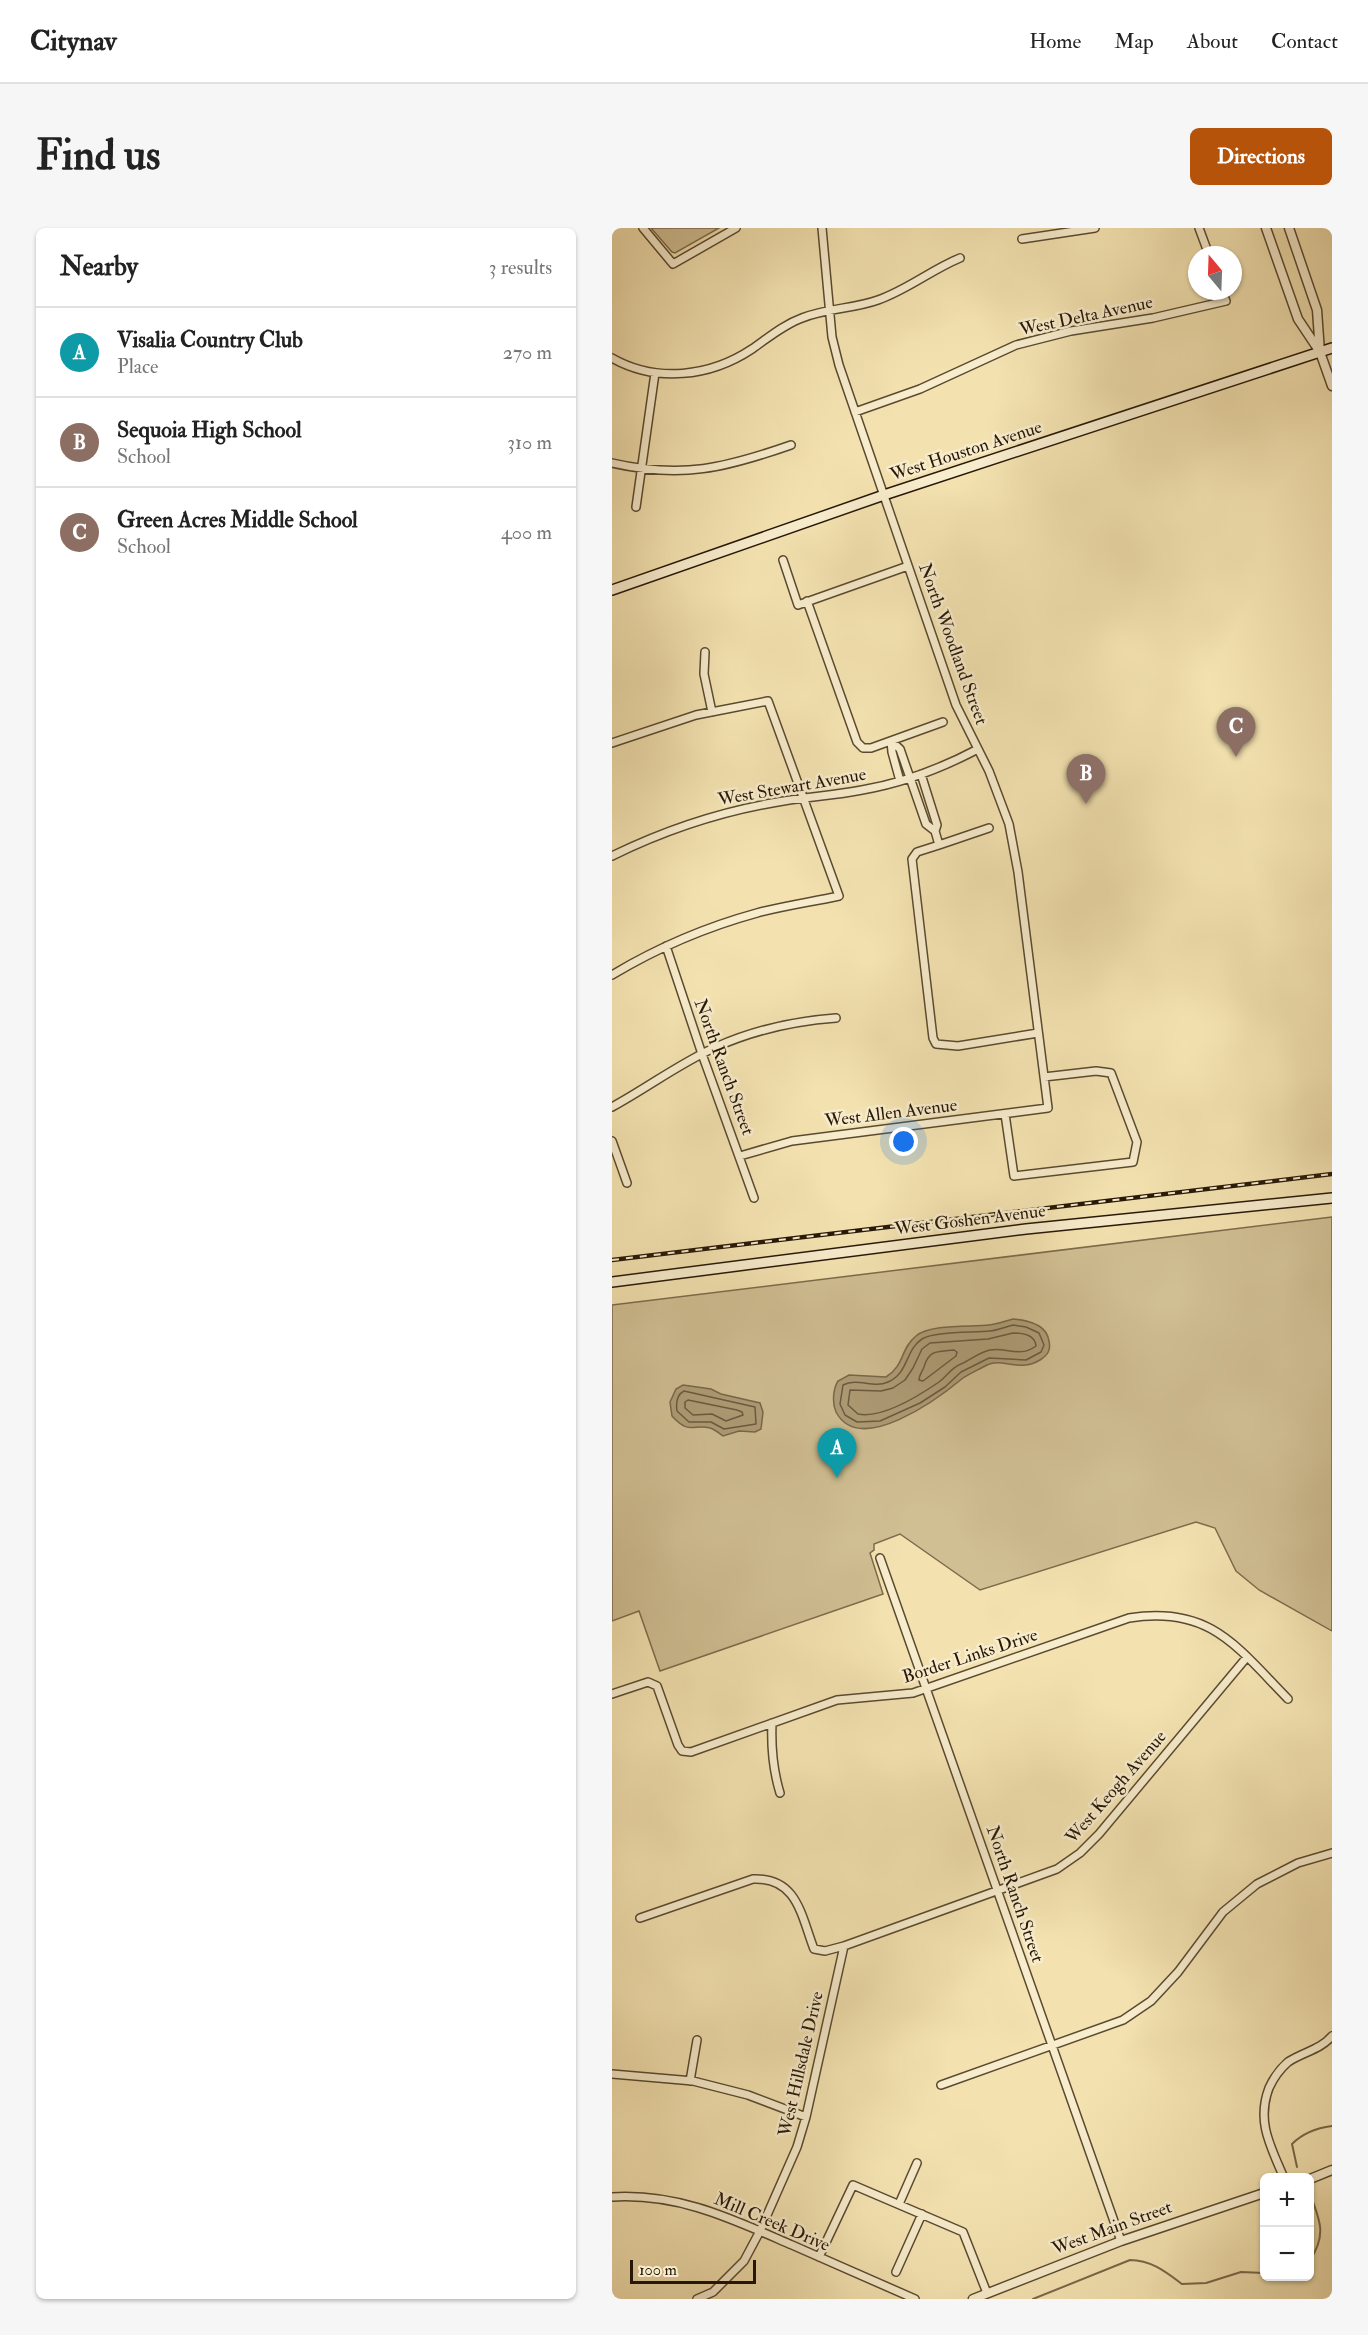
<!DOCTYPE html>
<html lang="en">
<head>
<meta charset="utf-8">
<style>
	body { margin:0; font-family:"IM FELL Double Pica",serif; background:#f6f6f6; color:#222 }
	.controls { position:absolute; right:18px; bottom:18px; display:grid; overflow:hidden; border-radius:9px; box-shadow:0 2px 4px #0004 }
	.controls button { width:54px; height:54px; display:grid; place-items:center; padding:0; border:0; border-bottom:2px solid #e0e0e0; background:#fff; color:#222; font:30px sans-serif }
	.compass { position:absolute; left:576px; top:18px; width:54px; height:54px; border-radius:50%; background:#fff; box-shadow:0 2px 4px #0004; rotate:341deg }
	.scale { position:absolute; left:18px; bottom:15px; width:126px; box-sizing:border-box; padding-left:6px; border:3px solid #271707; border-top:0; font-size:16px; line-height:21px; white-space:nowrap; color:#271707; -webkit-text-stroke:4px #f7eccc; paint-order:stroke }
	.you { position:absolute; left:292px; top:914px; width:21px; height:21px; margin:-15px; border:4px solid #fff; border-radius:50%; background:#1a73e8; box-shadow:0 0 0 9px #1a73e833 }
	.badge { display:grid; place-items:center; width:39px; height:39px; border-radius:50%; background:#b45309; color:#fff; font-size:20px; font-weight:700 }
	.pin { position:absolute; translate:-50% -50px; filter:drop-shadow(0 2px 3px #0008) }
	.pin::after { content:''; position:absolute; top:32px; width:21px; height:18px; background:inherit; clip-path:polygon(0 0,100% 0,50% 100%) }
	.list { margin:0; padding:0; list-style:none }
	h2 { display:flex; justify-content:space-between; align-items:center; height:78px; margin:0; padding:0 24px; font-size:26px }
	h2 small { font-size:20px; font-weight:400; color:#767676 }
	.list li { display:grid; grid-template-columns:39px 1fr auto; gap:18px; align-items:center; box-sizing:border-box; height:90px; padding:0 24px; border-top:2px solid #e0e0e0 }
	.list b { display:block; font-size:22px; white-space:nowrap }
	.list p { margin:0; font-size:20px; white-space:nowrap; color:#767676 }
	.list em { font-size:20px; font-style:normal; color:#767676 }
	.map { position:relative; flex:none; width:720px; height:2071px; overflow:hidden; border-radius:9px }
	header { display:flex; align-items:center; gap:36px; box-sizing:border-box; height:84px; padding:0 30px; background:#fff; border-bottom:2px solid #e0e0e0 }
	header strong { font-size:28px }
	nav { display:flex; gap:33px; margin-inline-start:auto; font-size:21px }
	.intro { display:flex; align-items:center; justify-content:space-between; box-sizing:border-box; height:144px; padding:0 36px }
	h1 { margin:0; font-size:42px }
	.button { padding:15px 27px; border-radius:9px; background:#b45309; color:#fff; font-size:21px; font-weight:700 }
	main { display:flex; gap:36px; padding:0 36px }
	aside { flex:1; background:#fff; border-radius:9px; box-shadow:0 2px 4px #0004 }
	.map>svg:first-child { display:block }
</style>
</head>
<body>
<header>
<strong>Citynav</strong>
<nav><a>Home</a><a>Map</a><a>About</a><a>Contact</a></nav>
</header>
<div class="intro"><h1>Find us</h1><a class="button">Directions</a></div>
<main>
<aside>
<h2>Nearby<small>3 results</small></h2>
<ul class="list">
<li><span class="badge" style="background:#0f9aa8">A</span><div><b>Visalia Country Club</b><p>Place</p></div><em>270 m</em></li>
<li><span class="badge" style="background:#8d6e63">B</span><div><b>Sequoia High School</b><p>School</p></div><em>310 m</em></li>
<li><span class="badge" style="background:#8d6e63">C</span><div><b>Green Acres Middle School</b><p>School</p></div><em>400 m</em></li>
</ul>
</aside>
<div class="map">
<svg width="720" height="2071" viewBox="0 0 720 2071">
	<rect width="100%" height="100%" fill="#f3e2b0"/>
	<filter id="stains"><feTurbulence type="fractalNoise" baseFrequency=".00333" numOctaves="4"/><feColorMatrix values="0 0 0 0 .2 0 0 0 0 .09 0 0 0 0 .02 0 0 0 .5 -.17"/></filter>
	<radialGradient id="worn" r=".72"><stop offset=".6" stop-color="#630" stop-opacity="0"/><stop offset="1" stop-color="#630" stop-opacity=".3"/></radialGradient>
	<path fill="#d0bf93" stroke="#7c6b4d" stroke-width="1.5" d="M39,0H107L63,25L60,24Z
		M720,989V1403L647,1362L624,1343L603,1300L584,1294L368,1362L288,1306L262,1316V1322L258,1325L271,1366L48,1443L27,1383L0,1393V1077Z"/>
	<path fill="#ae9d77" stroke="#78674a" stroke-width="1.5" d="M401,1091C410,1092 419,1093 427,1098C432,1101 436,1107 437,1113C439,1122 436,1127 428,1132C407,1145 391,1129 375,1137C368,1141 357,1146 351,1150C327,1170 248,1229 224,1184C220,1175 221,1161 226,1153L237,1147L274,1149C293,1137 288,1121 304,1108C318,1096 358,1099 377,1097C385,1096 393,1093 401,1091Z
		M71,1157L99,1161L109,1166L148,1175L151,1184L149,1201L143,1204L127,1203L111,1208C107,1205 102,1201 98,1200C81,1196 77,1207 60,1188L58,1174L64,1161Z"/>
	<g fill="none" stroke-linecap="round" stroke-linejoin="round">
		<path stroke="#6a5a3f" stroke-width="1.5" d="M401,1097L414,1099L427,1105L432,1117L429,1124L414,1132L377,1130L349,1144L333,1159L308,1175L268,1193L245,1194L233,1187L228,1176L231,1157C246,1149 261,1161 276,1154C297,1145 293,1122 310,1111C322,1103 362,1105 378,1103C386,1102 393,1099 401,1097Z
			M401,1105C411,1105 423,1107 424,1118C408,1130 395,1119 378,1122C368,1124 358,1132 349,1136C340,1139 335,1148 327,1154C308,1167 270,1191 246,1186L236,1177L238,1162L269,1163L281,1160L293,1152L301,1140L310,1121L318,1115L376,1111Z
			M342,1122L345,1124L344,1128L311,1153L307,1152C307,1147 310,1144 312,1139C317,1121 326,1124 342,1122Z
			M72,1163L143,1179L144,1196L112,1201L99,1194H77L65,1183C64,1176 64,1167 72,1163Z
			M76,1172L125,1182L130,1184L131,1187L114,1193L100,1186L81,1187L73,1180V1174Z"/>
		<path stroke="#78674a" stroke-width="2" d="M685,1939L680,1916C691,1905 704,1900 720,1898
			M698,2032C715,2007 708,1992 698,1966
			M421,2071L518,2032C539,2032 554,2044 570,2056L594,2055L629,2044L652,2045"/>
		<defs>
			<path id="minor" d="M31,0L61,36L124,0
				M587,0L597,27
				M410,11L483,0
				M0,130C44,155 98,149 140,121C156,110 171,97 190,90C215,80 241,81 266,72C295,62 319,42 348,30
				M243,184L308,161L404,117L459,103L541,90L614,73L610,63
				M0,235C70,251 113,240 179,217
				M24,279L43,145
				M171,332L186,377L296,338
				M195,373L245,514L251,520H259L331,494
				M93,424L92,446L100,484
				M0,515L84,487L156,473L227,668C199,674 171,678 145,685C94,699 45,720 0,747
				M309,546L325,597L323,603
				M288,553L280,524L279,513L288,521L314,596L323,603L327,617L377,600
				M327,617L305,624L300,631L321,810L324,816L346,818L426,805
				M0,628C51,603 104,585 160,575C190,569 220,568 250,562C291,555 330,540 366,521
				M54,718L90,826L142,970
				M0,879C35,860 68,835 104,819C142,802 183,793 224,790
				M393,886L402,948L521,934L525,914L499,845L484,843L432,849
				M0,913L15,955
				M128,928L180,913L436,880L406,644L397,596L377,543L344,477L227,137L220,109L210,0
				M268,1330L509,2013
				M0,1466L36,1454L45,1458L66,1517L70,1523L79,1524L225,1472L301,1465L517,1390C598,1377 625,1419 676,1471
				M160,1495C159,1519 161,1542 168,1565
				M28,1690L141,1651C185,1649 189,1687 202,1721L213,1723L232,1718L445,1641L468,1625L487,1606L635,1429
				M0,1846L81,1853L136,1867L194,1889
				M78,1853L85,1812
				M329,1857L511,1792L539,1773L566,1744L611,1684L645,1656L686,1635L720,1625
				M672,1950C659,1919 644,1894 657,1860C661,1851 668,1841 676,1834C691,1824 708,1822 720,1808
				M0,1969C67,1965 120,1991 180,2017C221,2035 262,2053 303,2071
				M287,1976L305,1935
				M207,2029L241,1957L351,2004L375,2065
				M284,2044L310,1986
				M85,2071L101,2064L132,2033L148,2003L185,1919L194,1889L232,1718"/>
			<path id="tertiary" d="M654,0L686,91L708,124L720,158
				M677,0L705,82L708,124
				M698,1951L720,1942
				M361,2071L509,2013L652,1965"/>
			<path id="secondary" d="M0,362L272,267L720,120
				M0,1054L414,1001L720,970"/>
		</defs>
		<use href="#minor" stroke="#5a4a31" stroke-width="10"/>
		<use href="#tertiary" stroke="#5a4a31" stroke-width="11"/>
		<use href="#secondary" stroke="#271707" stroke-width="12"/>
		<use href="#minor" stroke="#f7eccc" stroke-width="7"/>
		<use href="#tertiary" stroke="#f7eccc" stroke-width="8"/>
		<use href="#secondary" stroke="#f7eccc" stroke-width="9"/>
		<defs>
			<path id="rail" d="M0,1032L720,946"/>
		</defs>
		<use href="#rail" stroke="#271707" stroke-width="4.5"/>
		<use href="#rail" stroke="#f7eccc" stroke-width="2" stroke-dasharray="7" stroke-linecap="butt"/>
	</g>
	<g text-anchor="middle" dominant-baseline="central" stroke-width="5" stroke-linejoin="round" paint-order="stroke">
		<g font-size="18" fill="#271707" stroke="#f7eccc">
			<text transform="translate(474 88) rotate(-12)">West Delta Avenue</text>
			<text transform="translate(354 223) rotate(-18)">West Houston Avenue</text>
			<text transform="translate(341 416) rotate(70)">North Woodland Street</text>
			<text transform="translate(180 559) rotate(-10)">West Stewart Avenue</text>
			<text transform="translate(112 839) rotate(70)">North Ranch Street</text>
			<text transform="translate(279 885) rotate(-7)">West Allen Avenue</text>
			<text transform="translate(358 992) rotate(-7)">West Goshen Avenue</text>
			<text transform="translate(358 1428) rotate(-18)">Border Links Drive</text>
			<text transform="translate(504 1559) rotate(-49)">West Keogh Avenue</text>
			<text transform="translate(403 1666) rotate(71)">North Ranch Street</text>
			<text transform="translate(189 1836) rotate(-77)">West Hillsdale Drive</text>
			<text transform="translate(160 1994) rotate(23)">Mill Creek Drive</text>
			<text transform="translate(500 2000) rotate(-20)">West Main Street</text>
		</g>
	</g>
	<rect width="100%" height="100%" filter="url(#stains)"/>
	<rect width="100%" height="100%" fill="url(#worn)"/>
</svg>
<div class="controls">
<button>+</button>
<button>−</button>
</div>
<svg class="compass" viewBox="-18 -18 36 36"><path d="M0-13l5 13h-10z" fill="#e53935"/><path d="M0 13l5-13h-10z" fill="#767676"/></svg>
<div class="scale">100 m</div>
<div class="you"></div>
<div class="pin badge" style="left:225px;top:1250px;background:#0f9aa8">A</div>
<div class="pin badge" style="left:474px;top:576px;background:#8d6e63">B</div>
<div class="pin badge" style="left:624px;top:529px;background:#8d6e63">C</div>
</div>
</main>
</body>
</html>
